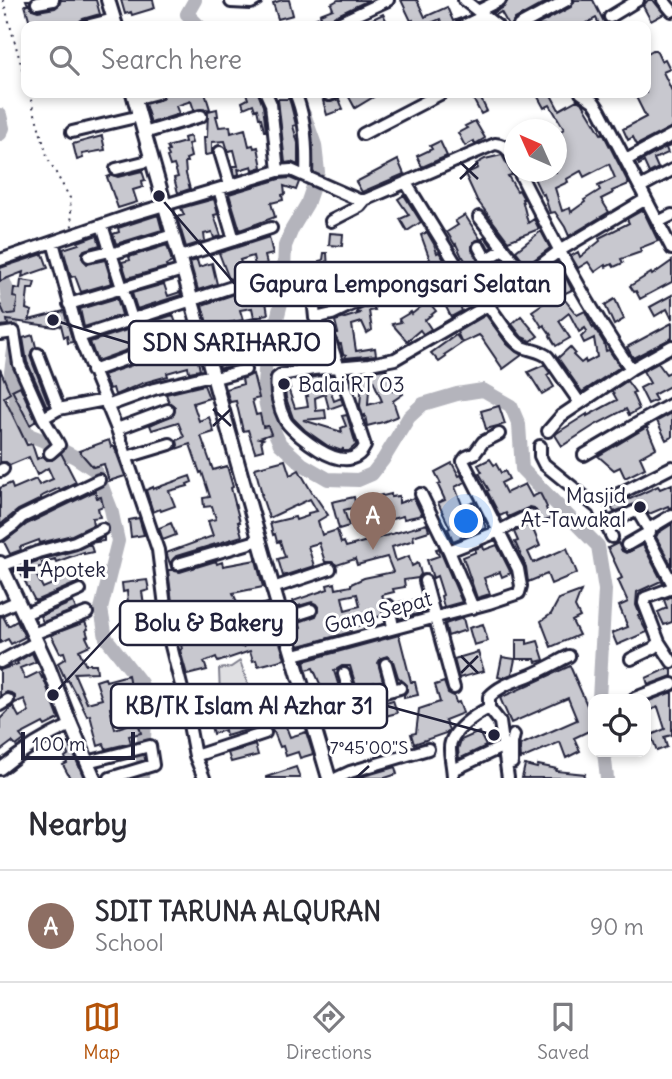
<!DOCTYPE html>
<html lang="en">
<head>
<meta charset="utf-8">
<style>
	body { margin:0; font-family:Delius,sans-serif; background:#f2f2f3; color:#2b2b33 }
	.controls { position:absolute; right:21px; bottom:21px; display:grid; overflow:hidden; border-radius:14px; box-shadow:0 4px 10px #0003 }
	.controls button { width:63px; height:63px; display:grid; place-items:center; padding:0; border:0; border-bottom:2px solid #e1e1e2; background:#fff; color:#2b2b33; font:35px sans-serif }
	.compass { position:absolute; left:504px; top:119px; width:63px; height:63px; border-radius:50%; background:#fff; box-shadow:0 4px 10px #0003; rotate:315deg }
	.scale { position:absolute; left:21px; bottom:18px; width:114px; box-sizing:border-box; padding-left:7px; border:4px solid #22223b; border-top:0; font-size:19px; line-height:24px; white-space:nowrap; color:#22223b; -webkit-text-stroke:5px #fff; paint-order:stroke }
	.you { position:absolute; left:467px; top:522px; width:24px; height:24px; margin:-18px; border:5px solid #fff; border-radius:50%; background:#1a73e8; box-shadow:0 0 0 10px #1a73e833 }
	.badge { display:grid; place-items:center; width:46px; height:46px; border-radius:50%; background:#b45309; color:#fff; font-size:23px; font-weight:700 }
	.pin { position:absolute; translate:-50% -58px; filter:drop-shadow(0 2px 4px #0008) }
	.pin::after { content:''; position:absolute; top:37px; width:24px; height:21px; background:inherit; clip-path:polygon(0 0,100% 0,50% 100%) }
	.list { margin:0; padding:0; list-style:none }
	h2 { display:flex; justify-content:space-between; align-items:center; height:91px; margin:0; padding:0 28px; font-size:30px }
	h2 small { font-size:23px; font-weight:400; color:#7c7c81 }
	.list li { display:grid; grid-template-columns:46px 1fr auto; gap:21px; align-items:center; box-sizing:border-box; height:112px; padding:0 28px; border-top:2px solid #e1e1e2 }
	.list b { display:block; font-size:26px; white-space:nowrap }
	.list p { margin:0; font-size:23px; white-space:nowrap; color:#7c7c81 }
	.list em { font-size:23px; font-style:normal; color:#7c7c81 }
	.icon { flex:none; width:38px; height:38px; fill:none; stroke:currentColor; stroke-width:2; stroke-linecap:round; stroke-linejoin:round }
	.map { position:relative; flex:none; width:672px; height:778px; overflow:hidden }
	.search { position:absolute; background:#fff; box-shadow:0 4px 10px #0003; left:21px; right:21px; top:21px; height:77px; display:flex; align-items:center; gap:18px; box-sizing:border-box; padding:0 24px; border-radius:14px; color:#7c7c81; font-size:26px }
	.sheet { height:203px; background:#fff }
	nav { display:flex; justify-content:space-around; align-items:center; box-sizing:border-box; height:98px; border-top:2px solid #e1e1e2; background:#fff; font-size:19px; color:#7c7c81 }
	nav a { display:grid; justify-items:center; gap:4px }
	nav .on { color:#b45309 }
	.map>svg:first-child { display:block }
</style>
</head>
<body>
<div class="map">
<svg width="672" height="778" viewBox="0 0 672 778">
	<rect width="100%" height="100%" fill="#fff"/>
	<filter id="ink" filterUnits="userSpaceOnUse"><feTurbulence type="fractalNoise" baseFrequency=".0143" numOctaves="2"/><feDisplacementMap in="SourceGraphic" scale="14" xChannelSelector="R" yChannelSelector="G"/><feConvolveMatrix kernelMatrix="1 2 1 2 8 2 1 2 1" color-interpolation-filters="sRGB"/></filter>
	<g filter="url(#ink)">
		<path fill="#dfdfe2" stroke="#80808e" stroke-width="2" d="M240,661L256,707L197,724L193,705L220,695L219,669L231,667Z"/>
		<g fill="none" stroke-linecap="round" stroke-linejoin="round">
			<path stroke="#b4b4bc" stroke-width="14" d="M195,0L187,14L199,26
				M304,114L315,145L318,172L307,204L292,229L285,246L283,295L277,319L267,344L264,384L265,401L270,422L280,444L302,464L328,479L358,480L372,474L383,460L409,417L423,404L457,394L483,390L511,406L519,425L522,469L598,546L605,590L599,699
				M0,115L3,128L0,134
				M0,272L6,287L15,343L11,372L12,386L21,423L29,435L42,440L75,457L96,471L111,509L118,541L101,609L106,638L141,683L146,700L142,778
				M604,752L607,778"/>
		</g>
		<path fill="#c8c8cf" stroke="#22223b" stroke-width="2" fill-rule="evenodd" d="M26,0H30L29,5L32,9L38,11L55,8L59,5L61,0H96L100,14L83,19L80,21L78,26H65V24L56,26H31L25,5H28Z
			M121,0H153L155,8L132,15L131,12L125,14Z
			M282,0H289L293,15L278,19L273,3Z
			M338,0H369L329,19L324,23L316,26H300L321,16L320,14L333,9L331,4Z
			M401,0H417L425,17L447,7L453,21L461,18L456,22L455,26H440L439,25L442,24L440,19L429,24V26H415L413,20L411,21Z
			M508,0H550L515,19L511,26H509L501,12L496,15L493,13L504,7Z
			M575,0H593L604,22L613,26H600L596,18L585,24L587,26H535L571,7Z
			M648,0H653L664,14L651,21L643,6Z
			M383,14L389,26H358Z
			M653,50H656L661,61L665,59L670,69L663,72L672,91V127L637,145L633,137L628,140L623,129L646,117L635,95L646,93V54Z
			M165,93H205L210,109L194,110L191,101L176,106L179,114L151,123L145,104L162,99Z
			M246,93H258L263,106L266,131H264L261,118H259L257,109L255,110L253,104L244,108L242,102L248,99Z
			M355,93H380L355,108L349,97Z
			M470,93H491L480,97L487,111L481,114Z
			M545,93H550L559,110L577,100L583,104L601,134L603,133L629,184L612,191L613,193L601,199L609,212L569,236L565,227L555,212L550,213L544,194L542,195L531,172H556V163L562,160L559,154L561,153L556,145V134L564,129L550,105L544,108L538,97ZM609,164L615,178L598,186L600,190L584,200L585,202L571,212L570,208L562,211L555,188L568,182L567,179L581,171L584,177Z
			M278,99H289L291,105L296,125L293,126L298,143V165L291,162L285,163Z
			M339,99L343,109L327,115L323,101L331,102Z
			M217,109L218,116H216L219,127L230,126L231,133L245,129L249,146L253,145L254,148L258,147L262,167L253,170L252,166L239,170L238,168L239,174L235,176L233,166H238L234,150L228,151L225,141L212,142V154L205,155L204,137H207L208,111Z
			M475,121L485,138L475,144L474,141L465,146L458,133L467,128L465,126Z
			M102,136L105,150L82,154L83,158L77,160L73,144Z
			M190,136L192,143L188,144L191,157L186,159L187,162H185L186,174L190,189L178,193L174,178L178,177L174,165L170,166L167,157L169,156L167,152L169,151L167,147L185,142L184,138Z
			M440,141L447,156L422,167L417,156L432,149L430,146Z
			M672,144V145L666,148L668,153L654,159L658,168L649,173L644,162L639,165L638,163Z
			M502,155L511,172L512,175L508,176L517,191L519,190L524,199H522L528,223L534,219L539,229L508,241L477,200L465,174L478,168L476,164L485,159Z
			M398,160L404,174L362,192L356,182Z
			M142,171L145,180L142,181L143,187L133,190L137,202L118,208L107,177L112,175L118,177Z
			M290,178L299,182L296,190L284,186L285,194L282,195L283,200L271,203L275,217L240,230L229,194L279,179Z
			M404,195L421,222L407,231L400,219L409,215L398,199Z
			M214,199L218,214L214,215L221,236L214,238L212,232L204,234L205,241L186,247L177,217L184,215L181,208Z
			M643,210L658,241L640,248L641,252L621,259L623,263L614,267L612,264L606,267L605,265L595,272L588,262L578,268L571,256L578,252L580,257L600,241L599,238L629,223L627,219Z
			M158,215L162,230L116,244L113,234L119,232L118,228Z
			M465,215L481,240L485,237L492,247L489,249L486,243L480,239L473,242L472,250L479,263L475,266L479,271L474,275L463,257H462L456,244L455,245L447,232L458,225L455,221Z
			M541,231L550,248L527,265L516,251Z
			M427,232L434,244L437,253L439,252L446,263L433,268L421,235Z
			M330,233L343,234L342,246L329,245Z
			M97,235L100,245L84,250L82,253V258L87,264L105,260L112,283L81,292L75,276L71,277L63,249L79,244L78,242Z
			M269,237L273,254L265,256L267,264L263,265V269L256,271L253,256L240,260L245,275L229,279L219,253Z
			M167,245L172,262L166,265L167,267L127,278L122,262L130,260L129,257Z
			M324,253H327L328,270L343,266L345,272L333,275L330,303L328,307H322L320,288L322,269H320L319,261L323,260Z
			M43,254L48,268L22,277L23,272L0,281V268Z
			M197,260L199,267L212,263L217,284L198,290L190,262Z
			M672,261V282L640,299L636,291L634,292L630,286L651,273L652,275Z
			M554,274L559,281L566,278L572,290L561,295L577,315L585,311L593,328L594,327L604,343L606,351L609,350L620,367L582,392L558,358L570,347L575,353L573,355L581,363L585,360L586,363L597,357L594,338L584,343L581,337L587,331L585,328L579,332L569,313L559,321L570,338L556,346L550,336L551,335L544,325L542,327L532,311L551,298L541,282Z
			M21,280L35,282L33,289H28L26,309L32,311L29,320L64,311L73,342L68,343L67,336L64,337L61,325L55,327L7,320L8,325L0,326V304L5,315L16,313L17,298L13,297L14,288L20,289Z
			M277,280L280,294L265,296L268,314L262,315V317H254L252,308L240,310L243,320L208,327L202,305Z
			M164,284L168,296L180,292L181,295L137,309L132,293Z
			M448,286L457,306L460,305L462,311L451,317L438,291Z
			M672,295V319L667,309L655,316L650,307Z
			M117,298L122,315L84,327L80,309Z
			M615,299L624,319L614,325L605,305Z
			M428,301L436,311L425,320L431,329L423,334L420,330L407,341L392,324L401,322L399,319L411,312L412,314Z
			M372,304L375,310L369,311L372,330L367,333L362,322L352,325L356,351L375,348L376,355L345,358L346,355L343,354L341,344H339L335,336V333H338L335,321L361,313H357V311Z
			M173,315L180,334L153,341L148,323Z
			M486,315L507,344L516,352L522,355L503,369L481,337L479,335L462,343L457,332Z
			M521,316L538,336L531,341L522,337L512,324Z
			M672,323V338L633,358L627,347Z
			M133,328L138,346L97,361L90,342Z
			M33,335L36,347L32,350L30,356L49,405L47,407L27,362L23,338Z
			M246,335L249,346L246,347L249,362L220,368L213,343Z
			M456,335L462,343L444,355L446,357L439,362L431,353Z
			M195,347L200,370L189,372L188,367L167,373L168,376L143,383L115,395L113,388L109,389L103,375L150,359Z
			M292,354L310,356L309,362L291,365Z
			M658,363L666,374L672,371V385L653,395L656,400L648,404L640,388L650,383L643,371Z
			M544,365L550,373L547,375L554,387L542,394L528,372Z
			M0,369L10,393L4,397L27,445L32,444L37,459L43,456L47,460H52L61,453L76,482L60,490L59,488L44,495L41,497V499L18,510L0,525V488L11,483L13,489L36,479L39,485L53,479L48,468L37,475L29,457L10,465L6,462H0Z
			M386,369L393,391L399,388L403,394L393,401L398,416L383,422L367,426L365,415L363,416L360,406L362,380H351L349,374ZM370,373L382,401L368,405Z
			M253,374L259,398L252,400L256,415L260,414L263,427L268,426L271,434L259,438L263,439L261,440L263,450L255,452L248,430L243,431L236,401L230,402L226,389L243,384L242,379Z
			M333,375L336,383L329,385L334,401L341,398L343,404L329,409L325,394L315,398L316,411L325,410L326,418L303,420L342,432L341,428L346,426L342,416L347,415L356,445L349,451H343V448L342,451L328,446L305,430L293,418L286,398L284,382H288L290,388H288L295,408L308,406L306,396H308L304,380L318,376Z
			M627,381L635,392L632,393L639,409L629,415L626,409L595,425L562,446L555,435L557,433L587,414V416L617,400L612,391Z
			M204,385L209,398L193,403L199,421L209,417L214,432L201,436L213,470L227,466L233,487L231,488L240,522H238L242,536L176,556L171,562V567L175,571L180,572L216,561L217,564L222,562L223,566L256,560L263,587L233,593L237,602L226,607L227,610L177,627L174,617L185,613L182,608L185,607L184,600L172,602L168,570H172L167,555L166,553L213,536L208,521L216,519L212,506L204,507L203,498L210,497L202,472L200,473L190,444L176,449L178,445L177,440L184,437L178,422L152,430L150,425L174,414L175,407L169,402L166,394Z
			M20,386L36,421L30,425L12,390Z
			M499,406L505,424L486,429L481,411Z
			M672,413V437L666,440L657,421Z
			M647,427L656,448L640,457L645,468L625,478L620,467L614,470L598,456Z
			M109,440L111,447L114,446L125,476L109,481L104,464L93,467L79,451Z
			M490,459L494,465L496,464L501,473L505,471L509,479L501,483L506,493L525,484L532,497L540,493L547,507L546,508L550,519L532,527L540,546L528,552L533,563L567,548L577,573L551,584L547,574L528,582L526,567L515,542L518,541L514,532L534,522L537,519V512L534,508L530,507L508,517L506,513L500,516L487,491L489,490L479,473L482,472L478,465Z
			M285,460L290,475L299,470L314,496H315L328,515L318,521L322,535L337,530L341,543L344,542L346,547L427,524L429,531L413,536L414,540L392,547L396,561L409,556L412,566L418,563L421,574L418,578L404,580L405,587L393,589L394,592L382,595L384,600L381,604L383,615L370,620L372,626L366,628L365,624L350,628L351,632L299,646L294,630L301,627L299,622L316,616L319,608L316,604L312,602L295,607L293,601L328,589L327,585L335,583L336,589L351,586V584L364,578L393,572L387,557L357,565L355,559L337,565L332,562H325L319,543L308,546L314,566L283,576L278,559L285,557L280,541L277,542L275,534L273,535L270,523L295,517L296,520L308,516V513L317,511L310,499L269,518L261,494H262L255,468ZM357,594L360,606L345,610L342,597Z
			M452,463L459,476L461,475L465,482L455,487L463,507L474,502L479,515L481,514L485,522L484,523L486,528L453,541L448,529L450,528L438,503L445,500L438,485L441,484L435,472Z
			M190,476L192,482L187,484L188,486L169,491L175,506L161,511L160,509L153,512L146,490L153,487V489Z
			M672,484V507L669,508L668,506L649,514L644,507L637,503L614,512L611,507L629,498L630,499L658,486L660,489Z
			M95,491L97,498L101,497L103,506L98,508L100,517L92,518L93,525L72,535L40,543L39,540L20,547L21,550L10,554L4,542L27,524Z
			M391,494V497L399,496V503L414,498L422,515L404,519L403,516L388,520L389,523L377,526L374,513L360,516L357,503L382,495L383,496Z
			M354,497L356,507L344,510L349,526L339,529L332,502Z
			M139,518L144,535L131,537L129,520Z
			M171,523L176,535L163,540L159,528Z
			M672,524V566L656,537L658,533Z
			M104,537V541L90,543L93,552L84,554V552L56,562L55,559L42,563L43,566L33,569L43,588L76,574L79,582L35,601L19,570L14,572L13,570L40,560L77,550Z
			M618,543L622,551L626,553L643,545L663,583L661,581L637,592L636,605L640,615L638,616L647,632L617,645L612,633L628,627L619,606L628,602L618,580L622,578L608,548Z
			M497,545L511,573L502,577L500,572L484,578L490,594L477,598L463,557L476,552L475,549L483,546L484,550Z
			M439,548L462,602L444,607L441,596L443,595L437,576L433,578L427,560L439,556L436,549Z
			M147,580L149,590L142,592L144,605L135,606V602L128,603L127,591L123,592L122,583Z
			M581,591L575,607L580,617L572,621L579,635L551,647L541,621L551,614L559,599Z
			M672,596V622L664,625L658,612L667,608L664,600Z
			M413,600V601L420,600L425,612L399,619L396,603L404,601L405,603Z
			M73,602L76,609L43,622L40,616Z
			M3,616L8,626L17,621L25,637L11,644L8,639L0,643V617Z
			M272,617L285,659L258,666L256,660L253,661L250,651L218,662L216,657L204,662L207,670L187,675L180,650L182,649L181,645L186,643V641L222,628L224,634L230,632L233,644L243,647L248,642L258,639L255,627L247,630L245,625Z
			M463,618L466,630L448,636L445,624Z
			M85,622L88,629L86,630L88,636L86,637L90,645L79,650L85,664H96L97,672L74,673L87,703L102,699L96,681L105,678L106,681L128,675L131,690L132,689L137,701L133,702L135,723L138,722L141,733L129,736L131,743L106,749L104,744L98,746L90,715L87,716L76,693H75L68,680L66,681L58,663L66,658L64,652L60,653L51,635ZM125,705L127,725L115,729L110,708Z
			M483,624L488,641L474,645L469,628Z
			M399,635L411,682H415L418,695L404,698V695L407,691V685L398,677L393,661L387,656L381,658L378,663L383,681L356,686L350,666H342L334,671L341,693L323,698L319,687L321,686L313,668L306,670L304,661Z
			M516,640H527V644L538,641L544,660L536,662L535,659H516Z
			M478,652L484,671L459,678L454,659Z
			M32,653L36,662L20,668L25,679L39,672L42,678L43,677L59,719L45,726L43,723L20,735L24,740L16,746L12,742L0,751V719L13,706L19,717L29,712L24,699L15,703V696L11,693L7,692L0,696V670L18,664L17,662Z
			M502,657L515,659L512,674L502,678L498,677Z
			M570,666L593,719V729L574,738L580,751L566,758L560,742L521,759L520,745L577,720L568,698L511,723L500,698Z
			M668,668L672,670V676L648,685L646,678Z
			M444,682L448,693L454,696L456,703L459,702L463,713L445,720L449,730L446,733L414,744L411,734L416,733L419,709L440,702L435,685Z
			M672,692V735L664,737L667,747L657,751L651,735L665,729L658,707L646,712V702Z
			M297,699L300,710L282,716L290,737L306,732L313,754L300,758L298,752L286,756L283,746L280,747L274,732H273L269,724L274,722L270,709Z
			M393,700L397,713L354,724L324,729L320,717L339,712L340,715Z
			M253,714L257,727L226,736L225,730L213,734L211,726L228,723Z
			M479,732L486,746L459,759L458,749L461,740Z
			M69,743L84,778H70L63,765L67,763L65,757L68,755L64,746Z
			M255,745L258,755L231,762L228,753Z
			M525,765L537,768L538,765L557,769L556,771L585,774L584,778H522Z
			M296,767L300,778H266V777Z
			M395,767L397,774L385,778H357Z"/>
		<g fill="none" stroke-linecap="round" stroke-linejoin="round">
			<defs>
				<path id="minor" d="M464,0L497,26
					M663,0L672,11
					M231,2L251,3L256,0
					M37,3L53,0
					M478,11L500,0
					M610,17L638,0
					M86,26L114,19
					M332,26L388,0
					M463,26L484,16
					M519,26L567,0
					M266,93L271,104L278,171
					M295,93C306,117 307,149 306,176
					M581,93L594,102L600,111L672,249
					M329,95L334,93
					M134,99L157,93
					M72,132L140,116
					M144,133L201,116
					M363,134L442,93
					M220,152L230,185
					M626,160L672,135
					M116,169L152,160
					M519,172C553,239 587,306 631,369
					M406,183L483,308
					M640,187L672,170
					M219,189L234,240
					M479,217L526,277
					M331,221L360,206L365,200L495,144C507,145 510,152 514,162
					M658,222L672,215
					M102,225L132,319
					M53,242L79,337L117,429L158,550L169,638L183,693L195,756L204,778
					M479,247L485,258L488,259L504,249
					M111,254L173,235
					M89,256L110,251
					M180,257L271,228
					M0,260L131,215L278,171L291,170L359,200H365
					M312,287L315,318L331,344L365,446C351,475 316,449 300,436C295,431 288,426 285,420C279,408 275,391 277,378L281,375L313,369L370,364L395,359L488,305L559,251L646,199
					M69,304L183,270
					M488,305C497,316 510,339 521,346C530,351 540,350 548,357L580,403
					M138,317L148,351
					M315,318L332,314L363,299
					M0,334L14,332L19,364L43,418L58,443L59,445L50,453
					M79,337L272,274
					M38,354L59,409
					M92,371L148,351L193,339L255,325
					M107,406L154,389L203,377H219L245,370
					M43,418L59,409L105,400
					M117,429L168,410
					M548,431L561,416L631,369L672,346
					M540,446V456L544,464L598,508L612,537
					M584,455C614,438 642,420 672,404
					M127,457L170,444
					M0,471L3,469
					M421,494L449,551L473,608
					M607,500L672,467
					M606,524L636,511L638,512L650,532L646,534L672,583
					M652,527L672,515
					M0,535L14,525L22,517L99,480
					M627,545L646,534
					M449,551L497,532L530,515
					M178,564L260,540
					M1,566L38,552L75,542L102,529
					M425,581L454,688
					M273,588L330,569
					M672,588L645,598L644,603L659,642L672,662
					M389,606L393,627
					M0,609L18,601
					M25,614L80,590
					M283,619L311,610
					M235,620L279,607
					M33,634L87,613
					M169,638L228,618L235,620L241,639
					M294,655L489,603L519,593L521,586L518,569L463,461L466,457L475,453L483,442L499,434
					M631,659L654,648L659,642
					M0,662L37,642
					M386,664L393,690
					M344,674L352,700
					M635,698L672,684
					M0,705L8,700
					M310,712L400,688
					M195,756L265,733
					M87,762L150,746L153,765L110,778
					M512,763V743L514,735
					M0,769C21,752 46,736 71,725
					M453,770L504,746
					M337,778L350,772L428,749
					M453,778C453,768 450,758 450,749C449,732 475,715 489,708
					M508,778L500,722L489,708V697C501,684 517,681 533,674C545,669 557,662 569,656"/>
				<path id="major" d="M108,0L116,26
					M133,93L273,588L329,778
					M0,563L48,666L71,725L94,778"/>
			</defs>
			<use href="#minor" stroke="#22223b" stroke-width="16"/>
			<use href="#major" stroke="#22223b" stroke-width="18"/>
			<path stroke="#22223b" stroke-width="2" stroke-dasharray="2 5" stroke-linecap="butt" d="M3,0L26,82
				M29,93L48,159L70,198L72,227"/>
			<use href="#minor" stroke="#fff" stroke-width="10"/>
			<use href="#major" stroke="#fff" stroke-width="12"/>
		</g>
	</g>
	<path fill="none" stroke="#22223b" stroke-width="2.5" d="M460,162L478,179M460,179L478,162M213,409L231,426M213,426L231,409M461,656L478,673M461,673L478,656M356,778L369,766"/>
	<g fill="#22223b" stroke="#fff" stroke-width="2.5">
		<circle cx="284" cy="384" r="7"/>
		<circle cx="640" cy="507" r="7"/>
		<path d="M22.5 558.5h7v7h7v7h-7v7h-7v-7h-7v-7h7z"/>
	</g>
	<g text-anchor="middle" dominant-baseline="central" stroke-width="6" stroke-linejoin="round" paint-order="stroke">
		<g font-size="21" fill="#22223b" stroke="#fff" text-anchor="start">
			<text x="298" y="384">Balai RT 03</text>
			<text x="626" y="495" text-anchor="end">Masjid<tspan x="626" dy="24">At-Tawakal</tspan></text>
			<text x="40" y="569">Apotek</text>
		</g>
		<g font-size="21" fill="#22223b" stroke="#fff">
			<text transform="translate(378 612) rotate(-15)">Gang Sepat</text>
		</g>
	</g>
	<g font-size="18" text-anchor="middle" fill="#22223b" stroke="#fff" stroke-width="6" stroke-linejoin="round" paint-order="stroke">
		<text x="369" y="754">7°45'00"S</text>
	</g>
	<path fill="none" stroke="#22223b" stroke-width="2.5" d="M159 196L235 284M53 320L129 343M53 695L120 623M494 735L387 706"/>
	<g fill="#22223b" stroke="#fff" stroke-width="2.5">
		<circle cx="159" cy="196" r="7"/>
		<circle cx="53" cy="320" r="7"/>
		<circle cx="53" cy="695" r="7"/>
		<circle cx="494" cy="735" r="7"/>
	</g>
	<g fill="#fff" stroke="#22223b" stroke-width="2.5">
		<rect x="235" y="262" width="330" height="44" rx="7"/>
		<rect x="129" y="321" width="206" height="44" rx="7"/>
		<rect x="120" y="601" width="177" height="44" rx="7"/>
		<rect x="111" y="684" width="276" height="44" rx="7"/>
	</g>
	<g font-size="23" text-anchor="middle" font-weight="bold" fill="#22223b">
		<text x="400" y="292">Gapura Lempongsari Selatan</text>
		<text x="232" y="351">SDN SARIHARJO</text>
		<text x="209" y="631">Bolu &amp; Bakery</text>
		<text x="249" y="714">KB/TK Islam Al Azhar 31</text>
	</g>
</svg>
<div class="controls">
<button><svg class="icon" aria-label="locate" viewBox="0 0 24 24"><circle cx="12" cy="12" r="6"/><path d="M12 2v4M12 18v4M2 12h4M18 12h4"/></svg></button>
</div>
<svg class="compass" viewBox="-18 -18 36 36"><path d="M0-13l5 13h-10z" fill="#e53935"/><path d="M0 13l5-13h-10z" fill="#7c7c81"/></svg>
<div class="scale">100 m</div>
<div class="you"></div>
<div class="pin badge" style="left:373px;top:550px;background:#8d6e63">A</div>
<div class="search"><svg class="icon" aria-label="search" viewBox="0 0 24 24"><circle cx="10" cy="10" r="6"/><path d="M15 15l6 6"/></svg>Search here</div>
</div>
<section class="sheet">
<h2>Nearby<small></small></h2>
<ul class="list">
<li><span class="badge" style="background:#8d6e63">A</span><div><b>SDIT TARUNA ALQURAN</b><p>School</p></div><em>90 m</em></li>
</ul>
</section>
<nav>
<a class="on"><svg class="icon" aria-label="map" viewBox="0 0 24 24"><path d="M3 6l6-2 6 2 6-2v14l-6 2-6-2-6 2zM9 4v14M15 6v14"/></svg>Map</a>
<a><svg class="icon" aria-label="directions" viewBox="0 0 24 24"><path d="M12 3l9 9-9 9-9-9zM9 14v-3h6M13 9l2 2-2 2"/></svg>Directions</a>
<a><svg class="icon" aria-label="saved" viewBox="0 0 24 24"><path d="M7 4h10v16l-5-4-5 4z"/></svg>Saved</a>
</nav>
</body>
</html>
